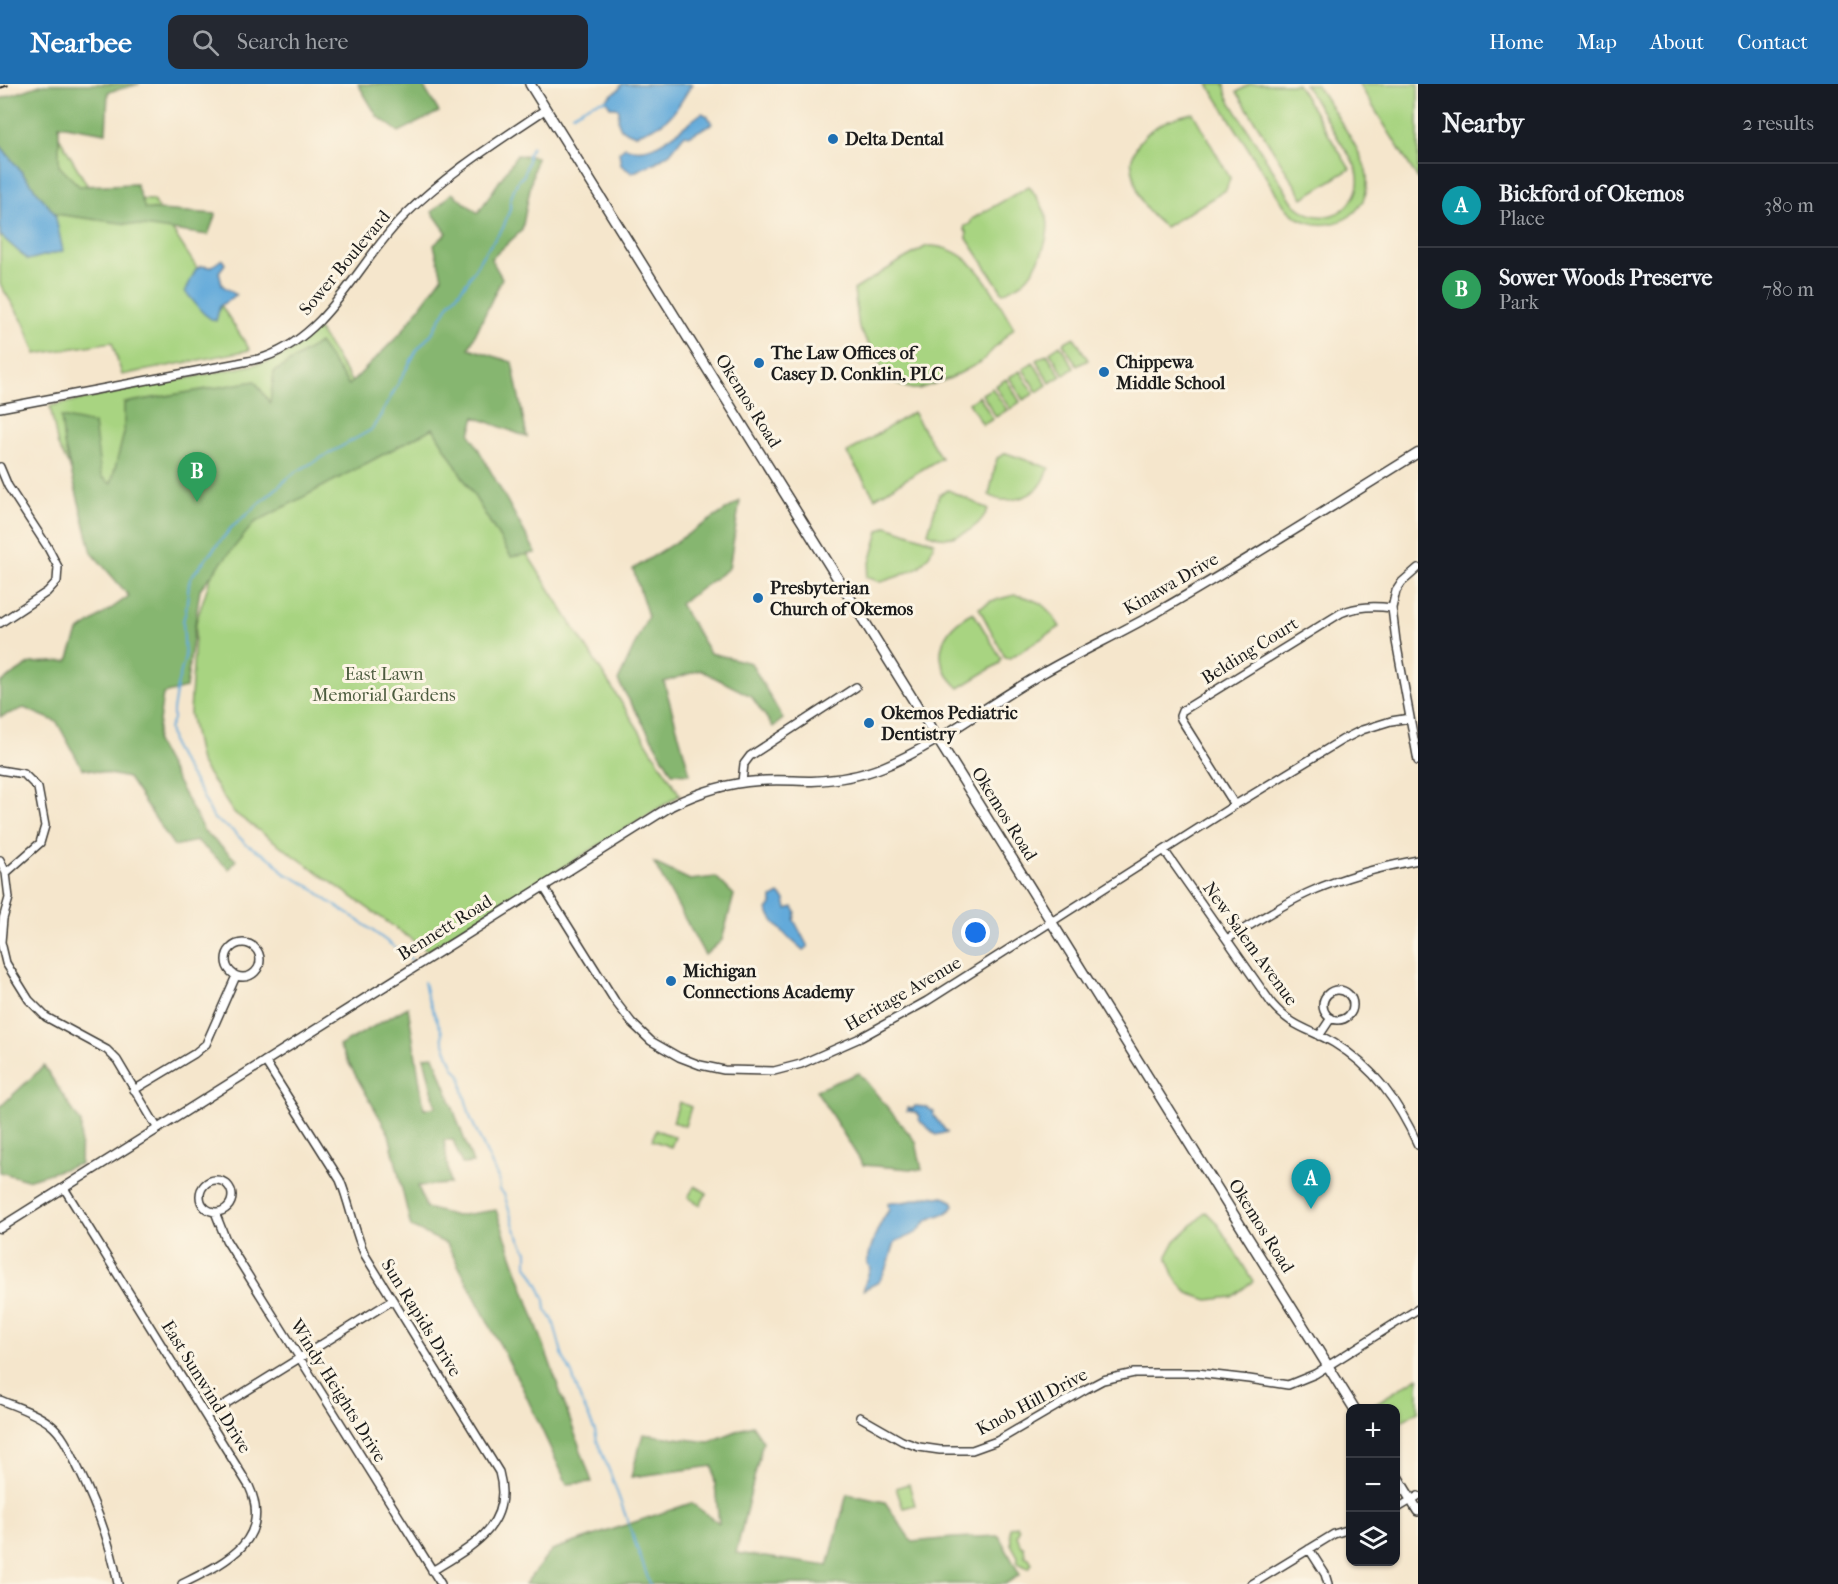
<!DOCTYPE html>
<html lang="en">
<head>
<meta charset="utf-8">
<style>
	body { margin:0; font-family:"IM FELL French Canon",serif; background:#242831; color:#f1f3f6 }
	.controls { position:absolute; right:18px; bottom:18px; display:grid; overflow:hidden; border-radius:12px; box-shadow:0 2px 4px #0004 }
	.controls button { width:54px; height:54px; display:grid; place-items:center; padding:0; border:0; border-bottom:2px solid #363941; background:#171b24; color:#f1f3f6; font:30px sans-serif }
	.you { position:absolute; left:976px; top:849px; width:21px; height:21px; margin:-15px; border:4px solid #fff; border-radius:50%; background:#1a73e8; box-shadow:0 0 0 9px #1a73e833 }
	.badge { display:grid; place-items:center; width:39px; height:39px; border-radius:50%; background:#1f6fb2; color:#fff; font-size:20px; font-weight:700 }
	.pin { position:absolute; translate:-50% -50px; filter:drop-shadow(0 2px 3px #0008) }
	.pin::after { content:''; position:absolute; top:32px; width:21px; height:18px; background:inherit; clip-path:polygon(0 0,100% 0,50% 100%) }
	.list { margin:0; padding:0; list-style:none }
	h2 { display:flex; justify-content:space-between; align-items:center; height:78px; margin:0; padding:0 24px; font-size:26px }
	h2 small { font-size:20px; font-weight:400; color:#9ea1a6 }
	.list li { display:grid; grid-template-columns:39px 1fr auto; gap:18px; align-items:center; box-sizing:border-box; height:84px; padding:0 24px; border-top:2px solid #363941 }
	.list b { display:block; font-size:22px; white-space:nowrap }
	.list p { margin:0; font-size:20px; white-space:nowrap; color:#9ea1a6 }
	.list em { font-size:20px; font-style:normal; color:#9ea1a6 }
	.icon { flex:none; width:33px; height:33px; fill:none; stroke:currentColor; stroke-width:2; stroke-linecap:round; stroke-linejoin:round }
	.map { position:relative; flex:none; width:1418px; height:1500px; overflow:hidden }
	header { display:flex; align-items:center; gap:36px; box-sizing:border-box; height:84px; padding:0 30px; background:#1f6fb2; color:#fff }
	header strong { font-size:28px }
	nav { display:flex; gap:33px; margin-inline-start:auto; font-size:21px }
	.search { width:420px; height:54px; background:#242831; display:flex; align-items:center; gap:15px; box-sizing:border-box; padding:0 21px; border-radius:12px; color:#9ea1a6; font-size:22px }
	main { display:flex }
	aside { flex:1; background:#171b24 }
	.map>svg:first-child { display:block }
</style>
</head>
<body>
<header>
<strong>Nearbee</strong>
<div class="search"><svg class="icon" aria-label="search" viewBox="0 0 24 24"><circle cx="10" cy="10" r="6"/><path d="M15 15l6 6"/></svg>Search here</div>
<nav><a>Home</a><a>Map</a><a>About</a><a>Contact</a></nav>
</header>
<main>
<div class="map">
<svg width="1418" height="1500" viewBox="0 0 1418 1500">
	<rect width="100%" height="100%" fill="#fcf5e5"/>
	<filter id="ink" filterUnits="userSpaceOnUse"><feTurbulence type="fractalNoise" baseFrequency=".0167" numOctaves="2"/><feDisplacementMap in="SourceGraphic" scale="12" xChannelSelector="R" yChannelSelector="G"/><feConvolveMatrix kernelMatrix="1 2 1 2 8 2 1 2 1" color-interpolation-filters="sRGB"/></filter>
	<filter id="wash" filterUnits="userSpaceOnUse"><feTurbulence type="fractalNoise" baseFrequency=".008" numOctaves="4" result="noise"/><feDisplacementMap in="SourceGraphic" scale="24" xChannelSelector="R" yChannelSelector="G"/><feGaussianBlur stdDeviation="1.35" result="paint"/><feColorMatrix in="noise" values="0 0 0 0 0 0 0 0 0 0 0 0 0 0 0 0 0 1.4 0 .05"/><feComposite in="paint" operator="in"/></filter>
	<g filter="url(#wash)">
		<rect width="100%" height="100%" fill="#f5e6cc"/>
		<path fill="#a8d481" stroke="#62784e" stroke-width="1.5" d="M1208,0H1225L1226,9L1231,19L1294,120C1305,130 1318,135 1332,131C1351,125 1362,105 1357,87C1354,77 1347,68 1341,59C1329,39 1317,20 1304,0H1316C1329,21 1366,71 1367,93C1371,141 1310,157 1283,120Z
			M1250,0H1297L1350,85L1303,114L1237,8Z
			M1359,0H1418V95Z
			M34,10L94,113L153,116L250,266L122,291L112,258L36,270L24,239L0,200V20Z
			M1193,29L1230,94L1226,106L1165,143C1147,129 1140,119 1135,97C1134,90 1130,81 1132,74C1140,46 1167,34 1193,29Z
			M1029,102C1036,112 1044,122 1047,134C1051,153 1038,185 1023,198C1017,202 1009,206 1003,209L966,153L967,149L964,145L965,142L970,140L972,135Z
			M927,162C974,161 993,210 1014,244L981,278L951,294L919,305H912L899,301L887,292L859,244L854,206L902,176Z
			M318,245L392,361L439,331L680,711L428,867L233,728L200,678L190,629L196,538L217,474L138,505L58,362L50,322L267,278L289,268Z
			M1074,253L1088,276L1077,282L1063,259Z
			M1060,261L1074,284L1064,291L1050,268Z
			M1047,270L1061,292L1050,299L1036,276Z
			M1033,278L1047,301L1037,308L1023,285Z
			M1020,287L1034,310L1023,316L1009,293Z
			M1006,295L1020,318L1010,325L995,302Z
			M992,304L1007,326L996,333L982,310Z
			M979,312L993,335L983,341L969,319Z
			M913,328L941,374L875,414L847,369Z
			M1006,369L1049,384C1047,390 1045,396 1040,402C1028,415 1004,421 989,411L997,374Z
			M948,406L988,425C978,447 950,461 928,449L939,411Z
			M887,442L934,458L930,470L919,483L899,492L881,498L866,493L879,447Z
			M1015,511C1039,515 1047,521 1060,543L1010,574L1005,573L979,524L991,517Z
			M973,528L1001,574L1000,579L959,604C928,576 940,545 973,528Z
			M679,1018L691,1023L685,1042L673,1038Z
			M656,1046L675,1053L671,1063L652,1056Z
			M695,1102L707,1109L700,1121L688,1113Z
			M1206,1128L1217,1139L1253,1197L1232,1213L1208,1216L1188,1209L1176,1196L1167,1172L1175,1157Z
			M1418,1293V1327L1396,1341V1324H1368Z
			M909,1400L915,1421L903,1424L896,1404Z
			M1017,1442L1019,1446L1017,1451L1020,1460L1024,1463L1025,1472L1029,1474L1032,1479L1029,1484L1017,1479L1018,1473L1011,1460L1010,1444Z"/>
		<path fill="#86b66f" stroke="#516946" stroke-width="1.5" d="M43,0H140L108,8L106,49L59,41V82L79,102L136,100L145,125L216,130L208,151L55,130L0,61V15Z
			M358,0H422L439,28L399,48L377,32Z
			M517,71L536,73L522,146L491,175L502,194L469,264L512,278L527,353L475,333L470,350L536,469L511,473L433,344L254,439L200,505L186,604L163,610L156,658L204,747L236,776L229,785L197,757L174,762L128,694L82,684L57,638L24,624L0,633V599L31,579L68,577L78,548L129,512L92,469L64,360L61,333L94,340L101,392L111,400L124,349V319L255,297L270,319L274,288L319,259L349,301L400,250L442,193L434,161L447,149L432,128L452,109L478,129Z
			M740,417L729,484L680,520L710,569L751,579L783,635L773,643L751,612L700,586L664,598L690,690L672,689L618,597L648,532L633,485Z
			M654,779L690,796L716,793L734,811L722,856L705,871Z
			M408,923L424,1025L436,1023L424,973L434,972L473,1079L462,1080L453,1056H444L450,1100L418,1102L426,1124L456,1132L496,1126L592,1398L567,1400L521,1301L447,1160L411,1143L389,1050L339,962Z
			M44,982L81,1039L80,1080L27,1096L0,1088V1023Z
			M859,989L916,1058L922,1086L863,1081L816,1006Z
			M752,1341L763,1357L736,1469L828,1482L847,1410L885,1418L912,1458L953,1454L999,1452L1020,1491L1005,1500H525L552,1466L691,1419L719,1439L713,1382L631,1393L643,1350L709,1358Z"/>
		<path fill="#64aada" stroke="#40637b" stroke-width="1.5" d="M622,0H692C672,32 672,38 635,51L621,45L618,38L619,26L615,23H610L606,15L619,5Z
			M702,29L708,32L712,40L689,52L684,51L670,69L656,78L632,89L621,81L619,68L625,63C653,75 681,43 702,29Z
			M0,61L55,130L63,167L28,176L0,151Z
			M222,175L225,180L219,188L222,201L236,211L220,222L216,237C201,232 196,218 185,208L196,185L201,182L211,183Z
			M779,810L785,816L787,825L793,823L796,828L794,836L808,863L803,866C789,854 775,843 767,826L772,820V814Z
			M915,1022L926,1023L934,1028L933,1031L947,1048L936,1051L919,1036L920,1032L915,1028L907,1027V1024L913,1025Z
			M927,1112L939,1113L942,1112L952,1117L954,1122C948,1131 939,1130 930,1135C923,1138 922,1145 916,1149C913,1151 900,1155 895,1158L888,1181L879,1198L863,1206L870,1184L867,1179C871,1160 878,1141 889,1126L888,1119C903,1119 914,1117 927,1112Z"/>
		<g fill="none" stroke-linecap="round" stroke-linejoin="round">
			<path stroke="#64aada" stroke-width="2" d="M573,30C584,24 593,17 607,16
				M412,876L358,836L328,817L312,804L293,793L285,790L273,776L246,760L233,747L214,735L201,709L174,665L169,645L173,635V626L177,602L185,573L183,537L186,527L189,499L191,493L231,444L294,389L371,346L378,336L417,266L432,249L449,220L467,198L483,171L503,144L510,125V117L514,105L518,97L524,91L528,76V70L532,63
				M424,898L427,912L442,948L443,957L454,984L461,991L463,1007L471,1035L498,1094L500,1103L499,1106L504,1110L515,1145L527,1168V1181L538,1200L545,1216L546,1226L553,1236L563,1273L572,1290L580,1314L595,1347L597,1357L611,1391L650,1500"/>
		</g>
	</g>
	<g filter="url(#ink)">
		<g fill="none" stroke-linecap="round" stroke-linejoin="round">
			<defs>
				<path id="minor" d="M0,324L238,279C247,277 256,276 265,273C330,250 358,178 404,132C446,90 497,58 546,25
					M0,383L8,402L47,462L58,483L57,497L47,508L0,539
					M1418,484L1402,498L1396,507L1392,524L1396,557L1418,677
					M0,686L24,690L38,704L45,742L40,759L6,789
					M742,698L744,680L750,672L856,603
					M1235,721L1181,635L1180,632L1182,627L1341,529C1358,522 1374,522 1392,524
					M1164,766L1272,920C1293,944 1308,944 1334,959C1374,983 1399,1019 1418,1061
					M0,776L6,789L9,814L3,835L1,858L6,879L29,916L46,933L107,966L117,976L158,1045
					M543,802L615,917L632,939L651,957L679,973L700,981L724,986L774,987L801,980L860,954L927,917L1235,721L1342,656L1362,646L1391,637L1410,634
					M1227,855C1255,839 1282,820 1312,807C1346,792 1381,783 1418,776
					M226 876a17 17 0 1 1 34 0a17 17 0 1 1-34 0Z
					M1323 921a15 15 0 1 1 30 0a15 15 0 1 1-30 0Z
					M1319,952L1331,934
					M265,977L340,1096C350,1120 354,1147 365,1171L499,1388C514,1442 471,1463 432,1487
					M134,1006L194,970L206,960L236,892
					M200 1112a16 16 0 1 1 32 0a16 16 0 1 1-32 0Z
					M64,1104L249,1402C274,1457 224,1479 182,1500
					M215,1128L226,1156L441,1500
					M0,1316C17,1323 36,1329 50,1340C65,1352 71,1370 79,1386C97,1423 111,1460 118,1500
					M206,1332L393,1216
					M860,1333L902,1357L919,1363L940,1366H972L997,1357L1086,1305L1103,1296L1134,1289H1197L1249,1295L1288,1301L1315,1290L1418,1225
					M1396,1425L1418,1412
					M1309,1465L1325,1490L1328,1500
					M1252,1500L1334,1450L1350,1445"/>
				<path id="tertiary" d="M0,1144L671,722C699,708 727,699 758,697C776,695 794,697 812,697C836,696 861,692 883,683C940,660 989,619 1043,589C1081,567 1121,549 1159,527C1247,477 1332,422 1418,369"/>
				<path id="secondary" d="M530,0L1354,1324
					M1396,1391L1418,1427"/>
			</defs>
			<use href="#minor" stroke="#3d3a36" stroke-width="10"/>
			<use href="#tertiary" stroke="#3d3a36" stroke-width="11"/>
			<use href="#secondary" stroke="#3d3a36" stroke-width="12"/>
			<use href="#minor" stroke="#fff" stroke-width="7"/>
			<use href="#tertiary" stroke="#fff" stroke-width="8"/>
			<use href="#secondary" stroke="#fff" stroke-width="9"/>
			<path stroke="#1c1c1c" stroke-width="2" stroke-dasharray="9 4.5" stroke-linecap="butt" d="M0,4L12,0"/>
		</g>
	</g>
	<g fill="#1f6fb2" stroke="#fcf5e5" stroke-width="2">
		<circle cx="833" cy="55" r="6"/>
		<circle cx="759" cy="279" r="6"/>
		<circle cx="1104" cy="288" r="6"/>
		<circle cx="758" cy="514" r="6"/>
		<circle cx="869" cy="639" r="6"/>
		<circle cx="671" cy="897" r="6"/>
	</g>
	<g text-anchor="middle" dominant-baseline="central" stroke-width="6" stroke-linejoin="round" paint-order="stroke">
		<g font-size="18" font-weight="bold" fill="#1c1c1c" stroke="#fcf5e5" text-anchor="start">
			<text x="845" y="55">Delta Dental</text>
			<text x="771" y="269">The Law Offices of<tspan x="771" dy="21">Casey D. Conklin, PLC</tspan></text>
			<text x="1116" y="278">Chippewa<tspan x="1116" dy="21">Middle School</tspan></text>
			<text x="770" y="504">Presbyterian<tspan x="770" dy="21">Church of Okemos</tspan></text>
			<text x="881" y="629">Okemos Pediatric<tspan x="881" dy="21">Dentistry</tspan></text>
			<text x="683" y="887">Michigan<tspan x="683" dy="21">Connections Academy</tspan></text>
		</g>
		<g font-size="18" fill="#1c1c1c" stroke="#fcf5e5">
			<text transform="translate(345 179) rotate(-50)">Sower Boulevard</text>
			<text transform="translate(748 317) rotate(58)">Okemos Road</text>
			<text transform="translate(1171 500) rotate(-30)">Kinawa Drive</text>
			<text transform="translate(1250 567) rotate(-32)">Belding Court</text>
			<text transform="translate(1004 730) rotate(58)">Okemos Road</text>
			<text transform="translate(445 844) rotate(-32)">Bennett Road</text>
			<text transform="translate(1250 860) rotate(54)">New Salem Avenue</text>
			<text transform="translate(903 910) rotate(-30)">Heritage Avenue</text>
			<text transform="translate(1261 1142) rotate(58)">Okemos Road</text>
			<text transform="translate(421 1234) rotate(58)">Sun Rapids Drive</text>
			<text transform="translate(206 1303) rotate(58)">East Sunwind Drive</text>
			<text transform="translate(338 1307) rotate(58)">Windy Heights Drive</text>
			<text transform="translate(1032 1318) rotate(-28)">Knob Hill Drive</text>
		</g>
		<g font-size="18" fill="#4d5c3f" stroke="#fcf5e5">
			<text x="384" y="590">East Lawn<tspan x="384" dy="21">Memorial Gardens</tspan></text>
		</g>
	</g>
</svg>
<div class="controls">
<button>+</button>
<button>−</button>
<button><svg class="icon" aria-label="layers" viewBox="0 0 24 24"><path d="M12 4l9 5-9 5-9-5zM3 14l9 5 9-5"/></svg></button>
</div>
<div class="you"></div>
<div class="pin badge" style="left:1311px;top:1125px;background:#0f9aa8">A</div>
<div class="pin badge" style="left:197px;top:418px;background:#2e9e5b">B</div>
</div>
<aside>
<h2>Nearby<small>2 results</small></h2>
<ul class="list">
<li><span class="badge" style="background:#0f9aa8">A</span><div><b>Bickford of Okemos</b><p>Place</p></div><em>380 m</em></li>
<li><span class="badge" style="background:#2e9e5b">B</span><div><b>Sower Woods Preserve</b><p>Park</p></div><em>780 m</em></li>
</ul>
</aside>
</main>
</body>
</html>
